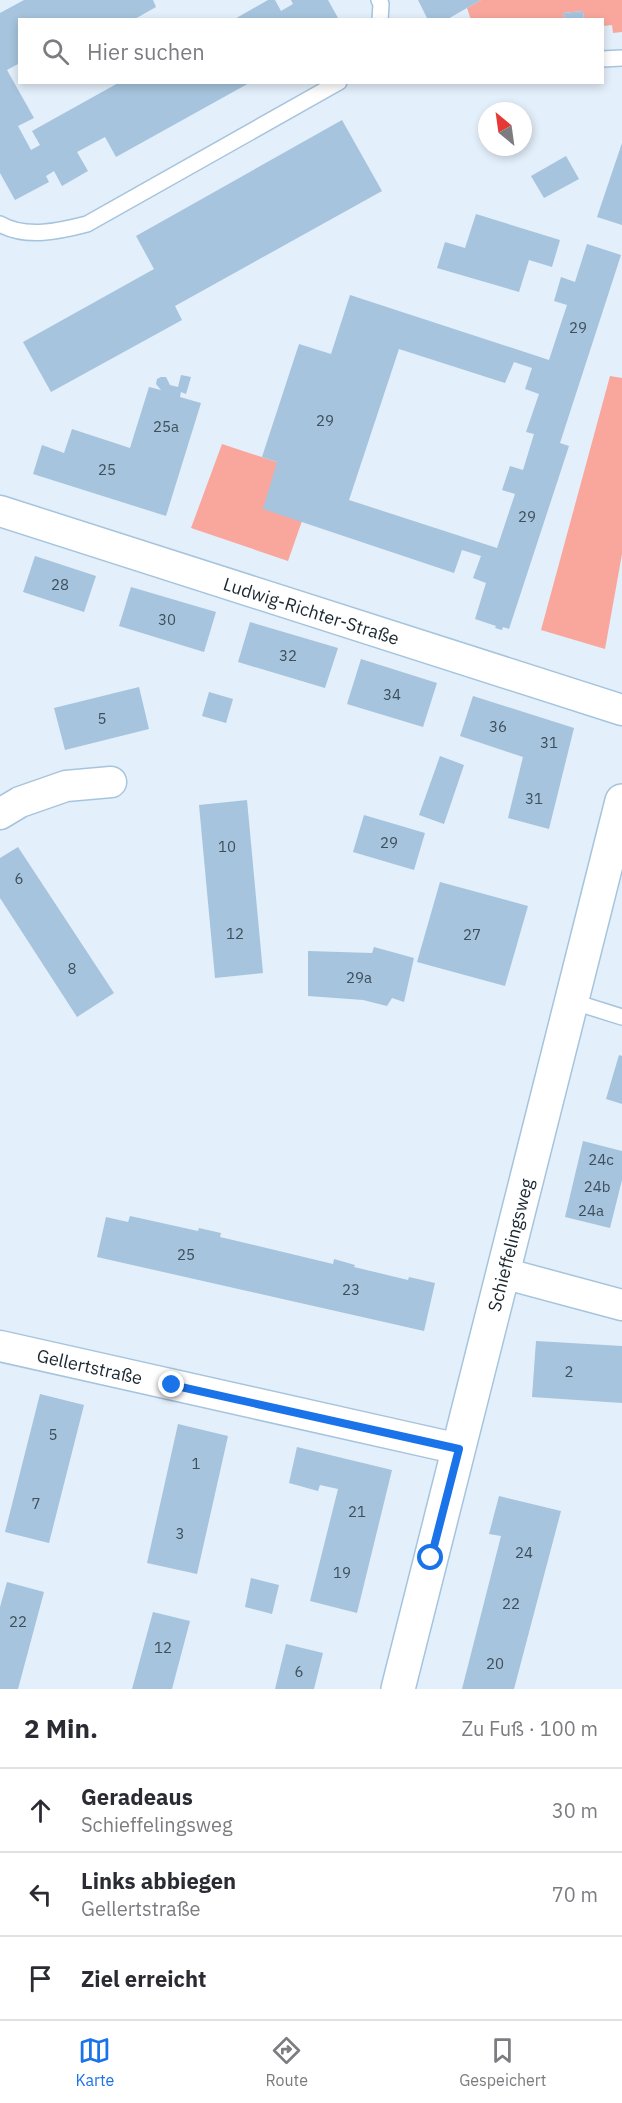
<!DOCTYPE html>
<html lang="de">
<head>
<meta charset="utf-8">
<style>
	body { margin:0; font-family:"IBM Plex Sans",sans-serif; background:#f7f7f7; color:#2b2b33 }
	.compass { position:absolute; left:478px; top:102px; width:54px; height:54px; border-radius:50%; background:#fff; box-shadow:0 3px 9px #0003; rotate:331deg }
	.stop { position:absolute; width:18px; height:18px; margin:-14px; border:4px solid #1a73e8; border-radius:50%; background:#fff }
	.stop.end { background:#1a73e8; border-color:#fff; box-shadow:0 2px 6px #0008 }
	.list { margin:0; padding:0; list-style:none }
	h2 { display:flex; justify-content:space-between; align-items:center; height:78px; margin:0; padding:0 24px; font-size:26px }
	h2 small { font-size:20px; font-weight:400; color:#7c7c81 }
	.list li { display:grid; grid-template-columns:39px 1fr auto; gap:18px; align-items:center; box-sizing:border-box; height:84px; padding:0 24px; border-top:2px solid #e1e1e2 }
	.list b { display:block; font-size:22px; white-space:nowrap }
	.list p { margin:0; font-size:20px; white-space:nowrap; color:#7c7c81 }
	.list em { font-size:20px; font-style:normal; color:#7c7c81 }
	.icon { flex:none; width:33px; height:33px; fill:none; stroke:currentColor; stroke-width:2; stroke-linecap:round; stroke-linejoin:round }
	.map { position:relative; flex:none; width:622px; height:1689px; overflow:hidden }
	.search { position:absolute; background:#fff; box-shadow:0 3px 9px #0003; left:18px; right:18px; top:18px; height:66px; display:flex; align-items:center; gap:15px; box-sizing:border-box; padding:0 21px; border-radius:0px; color:#7c7c81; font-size:22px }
	.sheet { height:330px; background:#fff }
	nav { display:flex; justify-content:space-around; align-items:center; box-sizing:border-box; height:84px; border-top:2px solid #e1e1e2; background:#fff; font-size:16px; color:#7c7c81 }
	nav a { display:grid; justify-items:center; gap:3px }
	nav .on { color:#1a73e8 }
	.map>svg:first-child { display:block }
</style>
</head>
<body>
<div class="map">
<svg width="622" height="1689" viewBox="0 0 622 1689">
	<rect width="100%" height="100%" fill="#e3effa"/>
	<path fill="#f9a79d" d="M481,0H622V32L613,33L612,25L603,26L602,20L584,19L583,11L563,13L564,19L471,20L467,8Z
		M610,376L622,378V554L605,649L541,630Z
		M222,444L277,462L302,521L288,561L191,528Z"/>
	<path fill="#a6c4dd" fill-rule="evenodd" d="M24,0H153L156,7L133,20H20V63L7,70L34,118L18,126L31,150L40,145L32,131L120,82H251L116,157L105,137L77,152L88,171L62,186L54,171L46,176L49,182L15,200L0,173V13Z
		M268,0H275L281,11L293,4L291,0H328L338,18L233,20Z
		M418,0H481L446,20H428Z
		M583,11L584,20H564L563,13Z
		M342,120L382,191L175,306L182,320L51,392L23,342L154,269L136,236Z
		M622,143V225L597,217Z
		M566,156L579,179L544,198L531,176Z
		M476,214L560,240L552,267L529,260L519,292L437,268L445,242L465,248Z
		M587,244L621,255L560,443L569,446L509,629L503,627L502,630L495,628L496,626L475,619L486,583L473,578L481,556L462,550L454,573L263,509L277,462L262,457L299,344L331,354L350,295L549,360L567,305L554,301L561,277L575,282ZM399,349L505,383L514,362L532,368L525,389L539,394L526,432L534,434L523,470L510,466L502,490L515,494L497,548L349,500Z
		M181,375L191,377L186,394L181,392L180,397L201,403L166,516L33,474L42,445L64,453L72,429L130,448L149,387L161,390L156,384L157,379L161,377H166L170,385L178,387Z
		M35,556L96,576L84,612L23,592Z
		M131,587L216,612L204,652L119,626Z
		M250,622L338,648L325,688L238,662Z
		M361,659L437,683L423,727L347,704Z
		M139,687L149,729L65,750L54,708Z
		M209,692L233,699L226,723L202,716Z
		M473,696L574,728L549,829L508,818L523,757L460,736Z
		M440,756L464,765L444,824L419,815Z
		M247,800L263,973L215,978L199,805Z
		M364,815L425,833L414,870L353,852Z
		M18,847L114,993L77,1017L0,898V858Z
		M440,882L528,906L505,986L417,962Z
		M374,947L414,958L404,1002L392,998L387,1006L363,1000L308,996V951L372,953Z
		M619,1055L622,1056V1104L606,1099Z
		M583,1141L622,1151V1180L610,1228L565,1217Z
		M130,1216L198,1231L199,1228L221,1233L220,1237L333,1264L334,1259L355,1265L354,1267L408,1280L409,1277L435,1283L424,1331L97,1257L106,1217L128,1222Z
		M536,1341L622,1346V1403L532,1397Z
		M40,1394L84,1405L49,1543L5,1532Z
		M178,1424L228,1436L197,1574L147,1563Z
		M297,1447L392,1470L357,1613L310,1601L338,1489L320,1485L318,1491L289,1483Z
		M499,1496L561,1511L514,1689H462L501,1536L489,1534Z
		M251,1578L279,1585L272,1614L245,1607Z
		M7,1582L44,1592L18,1689H0V1607Z
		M153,1612L190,1621L172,1689H132Z
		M286,1644L323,1653L314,1689H275Z"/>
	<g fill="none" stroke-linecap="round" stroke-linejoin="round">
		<defs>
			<path id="service" d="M379,0L381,4L380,20
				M602,59L622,58
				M0,224C26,239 60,231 87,224L339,82
				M571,1001L622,1017"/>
			<g id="minor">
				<path id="s1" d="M0,511L622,710"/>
				<path d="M0,814L20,802L66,786L111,782"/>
				<path d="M503,1273L622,1305"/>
				<path id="s2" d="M0,1346L459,1449"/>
			</g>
			<g id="tertiary">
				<path id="s3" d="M398,1689L622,801"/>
			</g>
		</defs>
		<use href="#service" stroke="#a6c4dd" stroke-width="18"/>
		<use href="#minor" stroke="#a6c4dd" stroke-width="33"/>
		<use href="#tertiary" stroke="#a6c4dd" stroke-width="36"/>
		<use href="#service" stroke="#fff" stroke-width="15"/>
		<use href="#minor" stroke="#fff" stroke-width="30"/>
		<use href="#tertiary" stroke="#fff" stroke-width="33"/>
	</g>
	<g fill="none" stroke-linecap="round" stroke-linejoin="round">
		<path stroke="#1a73e8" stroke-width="8" d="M172,1385L459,1449L431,1558"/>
	</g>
	<g text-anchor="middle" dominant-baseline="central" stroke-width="4.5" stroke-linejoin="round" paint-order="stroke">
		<g font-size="15" fill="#3e4f5c">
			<text x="578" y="327">29</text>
			<text x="325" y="420">29</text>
			<text x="166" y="426">25a</text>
			<text x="107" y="469">25</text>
			<text x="527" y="516">29</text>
			<text x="60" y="584">28</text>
			<text x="167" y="619">30</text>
			<text x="288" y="655">32</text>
			<text x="392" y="694">34</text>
			<text x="102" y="718">5</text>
			<text x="498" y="726">36</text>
			<text x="549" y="742">31</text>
			<text x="534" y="798">31</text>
			<text x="389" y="842">29</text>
			<text x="227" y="846">10</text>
			<text x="19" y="878">6</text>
			<text x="235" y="933">12</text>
			<text x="472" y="934">27</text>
			<text x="72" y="968">8</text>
			<text x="359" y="977">29a</text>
			<text x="601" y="1159">24c</text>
			<text x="597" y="1186">24b</text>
			<text x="591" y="1210">24a</text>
			<text x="186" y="1254">25</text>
			<text x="351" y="1289">23</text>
			<text x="569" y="1371">2</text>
			<text x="53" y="1434">5</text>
			<text x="196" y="1463">1</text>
			<text x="36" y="1503">7</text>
			<text x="357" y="1511">21</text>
			<text x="180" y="1533">3</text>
			<text x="524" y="1552">24</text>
			<text x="342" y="1572">19</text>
			<text x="511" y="1603">22</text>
			<text x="18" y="1621">22</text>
			<text x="163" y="1647">12</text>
			<text x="495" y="1663">20</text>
			<text x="299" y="1671">6</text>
		</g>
		<g font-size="18" fill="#1c2831" stroke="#fafafa">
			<text stroke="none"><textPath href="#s1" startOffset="327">Ludwig-Richter-Straße</textPath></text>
			<text stroke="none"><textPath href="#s3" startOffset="458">Schieffelingsweg</textPath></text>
			<text stroke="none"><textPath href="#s2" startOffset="92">Gellertstraße</textPath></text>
		</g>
	</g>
</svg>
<svg class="compass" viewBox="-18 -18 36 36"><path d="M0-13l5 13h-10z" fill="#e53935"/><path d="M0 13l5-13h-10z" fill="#7c7c81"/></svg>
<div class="stop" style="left:431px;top:1558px"></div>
<div class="stop end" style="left:172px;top:1385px"></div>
<div class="search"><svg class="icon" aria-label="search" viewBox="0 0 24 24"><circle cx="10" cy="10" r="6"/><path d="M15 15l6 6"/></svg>Hier suchen</div>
</div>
<section class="sheet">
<h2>2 Min.<small>Zu Fuß · 100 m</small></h2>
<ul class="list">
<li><svg class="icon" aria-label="ahead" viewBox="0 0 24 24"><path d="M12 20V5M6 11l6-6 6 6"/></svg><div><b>Geradeaus</b><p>Schieffelingsweg</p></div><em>30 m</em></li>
<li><svg class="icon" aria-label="left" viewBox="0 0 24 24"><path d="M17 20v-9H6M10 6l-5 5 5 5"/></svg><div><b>Links abbiegen</b><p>Gellertstraße</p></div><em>70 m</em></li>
<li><svg class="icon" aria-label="arrive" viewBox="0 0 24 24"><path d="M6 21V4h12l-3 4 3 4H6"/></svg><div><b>Ziel erreicht</b></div></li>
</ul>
</section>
<nav>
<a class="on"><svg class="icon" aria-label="map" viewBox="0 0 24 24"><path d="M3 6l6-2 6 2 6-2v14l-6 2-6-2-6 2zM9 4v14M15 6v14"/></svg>Karte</a>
<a><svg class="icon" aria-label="directions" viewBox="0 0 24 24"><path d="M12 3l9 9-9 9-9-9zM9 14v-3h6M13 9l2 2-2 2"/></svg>Route</a>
<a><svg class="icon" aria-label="saved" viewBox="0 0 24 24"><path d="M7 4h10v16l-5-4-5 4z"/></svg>Gespeichert</a>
</nav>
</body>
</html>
